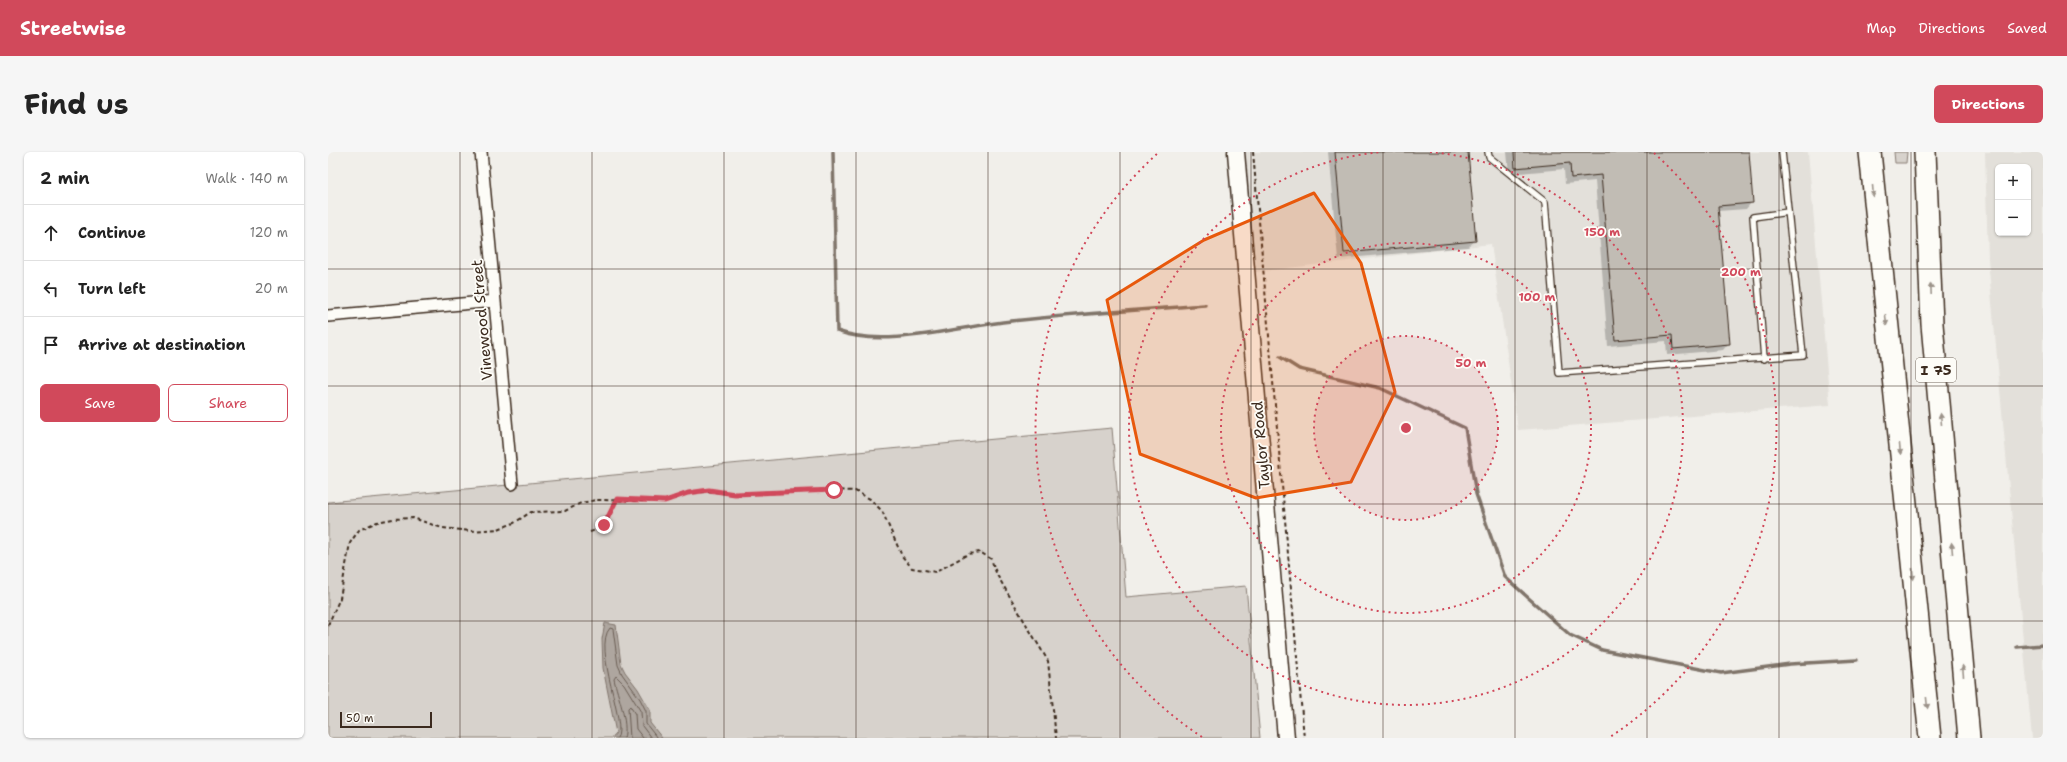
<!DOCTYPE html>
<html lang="en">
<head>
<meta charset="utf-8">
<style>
	body { margin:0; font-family:"Shantell Sans",sans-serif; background:#f6f6f6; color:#222 }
	.controls { position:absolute; right:12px; top:12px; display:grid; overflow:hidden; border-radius:6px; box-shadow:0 1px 3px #0004 }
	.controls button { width:36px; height:36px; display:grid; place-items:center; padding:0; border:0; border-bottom:1px solid #e0e0e0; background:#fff; color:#222; font:20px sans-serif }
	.scale { position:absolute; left:12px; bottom:10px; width:92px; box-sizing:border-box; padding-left:4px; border:2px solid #3b2a1e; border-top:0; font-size:11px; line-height:14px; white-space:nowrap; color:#3b2a1e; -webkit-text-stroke:3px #fdfcf7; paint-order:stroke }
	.stop { position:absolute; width:12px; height:12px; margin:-9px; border:3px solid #d1495b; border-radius:50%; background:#fff }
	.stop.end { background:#d1495b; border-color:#fff; box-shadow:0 1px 4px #0008 }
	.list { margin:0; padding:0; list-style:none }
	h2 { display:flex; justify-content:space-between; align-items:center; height:52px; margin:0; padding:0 16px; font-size:17px }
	h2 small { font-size:13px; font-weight:400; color:#767676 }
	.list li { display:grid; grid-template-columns:26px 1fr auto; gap:12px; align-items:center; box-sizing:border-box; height:56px; padding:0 16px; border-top:1px solid #e0e0e0 }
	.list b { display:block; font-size:15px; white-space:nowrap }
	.list em { font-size:13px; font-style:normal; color:#767676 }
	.actions { display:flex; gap:8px; padding:12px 16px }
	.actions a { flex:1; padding:9px 0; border:1px solid #d1495b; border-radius:6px; text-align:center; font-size:14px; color:#d1495b }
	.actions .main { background:#d1495b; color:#fff }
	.icon { flex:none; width:22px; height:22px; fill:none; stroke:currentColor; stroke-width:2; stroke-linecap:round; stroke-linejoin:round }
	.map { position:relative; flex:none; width:1715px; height:586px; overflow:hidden; border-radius:6px }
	header { display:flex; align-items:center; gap:24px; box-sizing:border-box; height:56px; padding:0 20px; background:#d1495b; color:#fff }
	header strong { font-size:19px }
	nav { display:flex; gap:22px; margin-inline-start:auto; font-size:14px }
	.intro { display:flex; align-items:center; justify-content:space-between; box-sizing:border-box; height:96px; padding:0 24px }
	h1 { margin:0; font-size:28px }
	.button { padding:10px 18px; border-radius:6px; background:#d1495b; color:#fff; font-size:14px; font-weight:700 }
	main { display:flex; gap:24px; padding:0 24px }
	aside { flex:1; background:#fff; border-radius:6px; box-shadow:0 1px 3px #0004 }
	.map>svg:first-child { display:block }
</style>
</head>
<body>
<header>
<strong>Streetwise</strong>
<nav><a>Map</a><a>Directions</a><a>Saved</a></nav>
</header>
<div class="intro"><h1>Find us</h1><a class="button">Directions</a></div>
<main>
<aside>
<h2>2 min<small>Walk · 140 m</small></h2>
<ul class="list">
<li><svg class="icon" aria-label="ahead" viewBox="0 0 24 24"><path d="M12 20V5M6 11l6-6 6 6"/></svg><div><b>Continue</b></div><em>120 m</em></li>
<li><svg class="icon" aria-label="left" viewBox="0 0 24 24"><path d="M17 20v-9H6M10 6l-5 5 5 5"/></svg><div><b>Turn left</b></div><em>20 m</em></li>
<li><svg class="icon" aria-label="arrive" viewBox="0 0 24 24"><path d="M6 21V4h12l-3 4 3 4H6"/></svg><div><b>Arrive at destination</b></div></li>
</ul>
<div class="actions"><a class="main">Save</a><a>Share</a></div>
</aside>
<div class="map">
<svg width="1715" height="586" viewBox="0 0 1715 586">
	<rect width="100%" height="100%" fill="#f1efea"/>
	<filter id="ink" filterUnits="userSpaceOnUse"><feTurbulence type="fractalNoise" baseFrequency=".025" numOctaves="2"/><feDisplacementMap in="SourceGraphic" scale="8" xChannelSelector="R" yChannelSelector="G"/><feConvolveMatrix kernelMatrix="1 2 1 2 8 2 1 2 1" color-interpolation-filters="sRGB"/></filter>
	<g filter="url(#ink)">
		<path fill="#e3e0da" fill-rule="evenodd" d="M917,0H1480L1502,253L1190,278L1163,92L927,120Z
			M1657,0H1715V586H1704L1660,107ZM1670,15H1700V81H1670Z"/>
		<path fill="#d7d2cc" stroke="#897e75" d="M1566,0H1579L1578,11H1567Z
			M784,276L798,445L918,434L932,586H0V350Z"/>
		<path fill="#aea69f" stroke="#80746b" d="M277,471L288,473L293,512L297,520L310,537L322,558V571L334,586H284L288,581L275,516L274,487Z"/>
		<path fill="#0003" d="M1000,0H1139L1147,89L1140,95L1010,107Z
			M1179,0H1420L1424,50L1418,57L1390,59L1401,191L1395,198L1339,203L1338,189L1280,194L1267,29L1237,32L1236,17L1181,22Z"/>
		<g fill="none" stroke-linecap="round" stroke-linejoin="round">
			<path stroke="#695c52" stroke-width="1" d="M289,586C300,574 264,495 282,476L285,477L290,513L294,522L312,547L318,559V572L329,586
				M296,586C301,571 289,542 286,527L288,524L296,532L307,550L313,560L314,574L323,586
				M302,586L300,556L302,554L307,562L308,577L315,586"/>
			<path stroke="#80746b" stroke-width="3.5" d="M505,0L509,179C558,197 632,174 683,169C748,162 812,158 877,153
				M952,205L971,217L1052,236L1137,276L1148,342L1177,425L1242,483L1274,498L1393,521L1462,512L1529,508
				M1689,495L1715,493"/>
		</g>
		<path fill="#c1bcb4" stroke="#3b2a1e" d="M1007,0H1140L1148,89L1016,101Z
			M1186,0H1421L1425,51L1390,54L1402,192L1345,197L1344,183L1287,188L1273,23L1243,26L1242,11L1187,16Z"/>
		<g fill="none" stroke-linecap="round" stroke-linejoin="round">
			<defs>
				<path id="lane" d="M1160,0L1161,5L1217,50L1231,221L1475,203L1454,0
					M1436,207L1425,65L1460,60"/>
				<path id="street" d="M153,0L184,332
					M0,164L167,149"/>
				<path id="secondary" d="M908,0L958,586"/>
				<path id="highway" d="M1542,0L1602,586
					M1597,0L1604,172L1641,586"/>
			</defs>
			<use href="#lane" stroke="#3b2a1e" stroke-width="8"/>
			<use href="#street" stroke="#3b2a1e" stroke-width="14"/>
			<use href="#secondary" stroke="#3b2a1e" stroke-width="19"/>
			<use href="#highway" stroke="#3b2a1e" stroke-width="24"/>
			<path stroke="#3b2a1e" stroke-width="2" stroke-dasharray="4 3" stroke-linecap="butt" d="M925,0L976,586
				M262,380C278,375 282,360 289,347
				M0,473L12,446L22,391L31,378L49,370L65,367L85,366L114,376L142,379L170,377L186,371L203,360L237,359L253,351L268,348L337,349L360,341L381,339L407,342L505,338L527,339L542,347L554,359L574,404L584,416L608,420L640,402L652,400L663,407L669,423L720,509L728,586"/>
			<use href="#lane" stroke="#fdfcf7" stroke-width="5.5"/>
			<use href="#street" stroke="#fdfcf7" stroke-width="11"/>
			<use href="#secondary" stroke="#fdfcf7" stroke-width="16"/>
			<use href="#highway" stroke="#fdfcf7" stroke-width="21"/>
		</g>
		<defs><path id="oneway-solid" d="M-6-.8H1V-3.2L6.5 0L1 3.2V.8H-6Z"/></defs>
		<g fill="#9c938a">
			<use href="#oneway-solid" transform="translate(1545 39) rotate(85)"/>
			<use href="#oneway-solid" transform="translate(1603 137) rotate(-92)"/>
			<use href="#oneway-solid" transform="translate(1558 168) rotate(84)"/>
			<use href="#oneway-solid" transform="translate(1613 267) rotate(-95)"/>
			<use href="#oneway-solid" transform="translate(1572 297) rotate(84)"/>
			<use href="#oneway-solid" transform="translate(1624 396) rotate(-95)"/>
			<use href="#oneway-solid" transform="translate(1585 422) rotate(84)"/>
			<use href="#oneway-solid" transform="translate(1635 519) rotate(-95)"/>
			<use href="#oneway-solid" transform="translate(1599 551) rotate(84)"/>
		</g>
	</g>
	<g fill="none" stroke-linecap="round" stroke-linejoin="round" filter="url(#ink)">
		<path stroke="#d1495b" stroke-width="5" d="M276,373L289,347L337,349L360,341L381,338L407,342L506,338"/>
	</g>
	<path fill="#e8590c" fill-opacity="0.2" stroke="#e8590c" stroke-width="3" stroke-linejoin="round" d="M986,41L1033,111L1067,240L1023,330L928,346L812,302L779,148L876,88Z"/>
	<path fill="none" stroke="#3b2a1e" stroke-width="1" stroke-opacity="0.55" d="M132,0V586M264,0V586M396,0V586M528,0V586M660,0V586M792,0V586M923,0V586M1055,0V586M1187,0V586M1319,0V586M1451,0V586M1583,0V586M0,117H1715M0,234H1715M0,352H1715M0,469H1715"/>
	<circle cx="1078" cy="276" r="92" fill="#d1495b" fill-opacity=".12"/>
	<g fill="none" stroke="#d1495b" stroke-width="2" stroke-dasharray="2 4">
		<circle cx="1078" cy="276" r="92"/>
		<circle cx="1078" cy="276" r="185"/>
		<path d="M1102 0A277 277 0 1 1 1054 0"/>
		<path d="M874 585A370 370 0 0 1 830 1M1326 1A370 370 0 0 1 1282 585"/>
	</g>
	<g text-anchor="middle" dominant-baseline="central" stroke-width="3.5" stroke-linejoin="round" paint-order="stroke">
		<rect fill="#fdfcf7" stroke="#75695f" stroke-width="1" x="1588" y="206" width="40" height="24" rx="3"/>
		<g font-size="14" font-weight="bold" fill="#3b2a1e">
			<text x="1608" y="218">I 75</text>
		</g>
		<g font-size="15" fill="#3b2a1e" stroke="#fdfcf7">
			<text transform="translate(154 168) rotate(-95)">Vinewood Street</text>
			<text transform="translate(933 293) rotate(-95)">Taylor Road</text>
		</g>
	</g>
	<circle cx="1078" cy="276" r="6" fill="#d1495b" stroke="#fdfcf7" stroke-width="2"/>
	<g font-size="12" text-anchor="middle" font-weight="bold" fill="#d1495b" stroke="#fdfcf7" stroke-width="3.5" stroke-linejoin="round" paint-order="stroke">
		<text x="1274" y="84">150 m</text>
		<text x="1413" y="124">200 m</text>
		<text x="1209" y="149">100 m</text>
		<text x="1143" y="215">50 m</text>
	</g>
</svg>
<div class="controls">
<button>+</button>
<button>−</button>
</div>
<div class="scale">50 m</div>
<div class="stop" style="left:506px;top:338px"></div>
<div class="stop end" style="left:276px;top:373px"></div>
</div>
</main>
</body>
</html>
